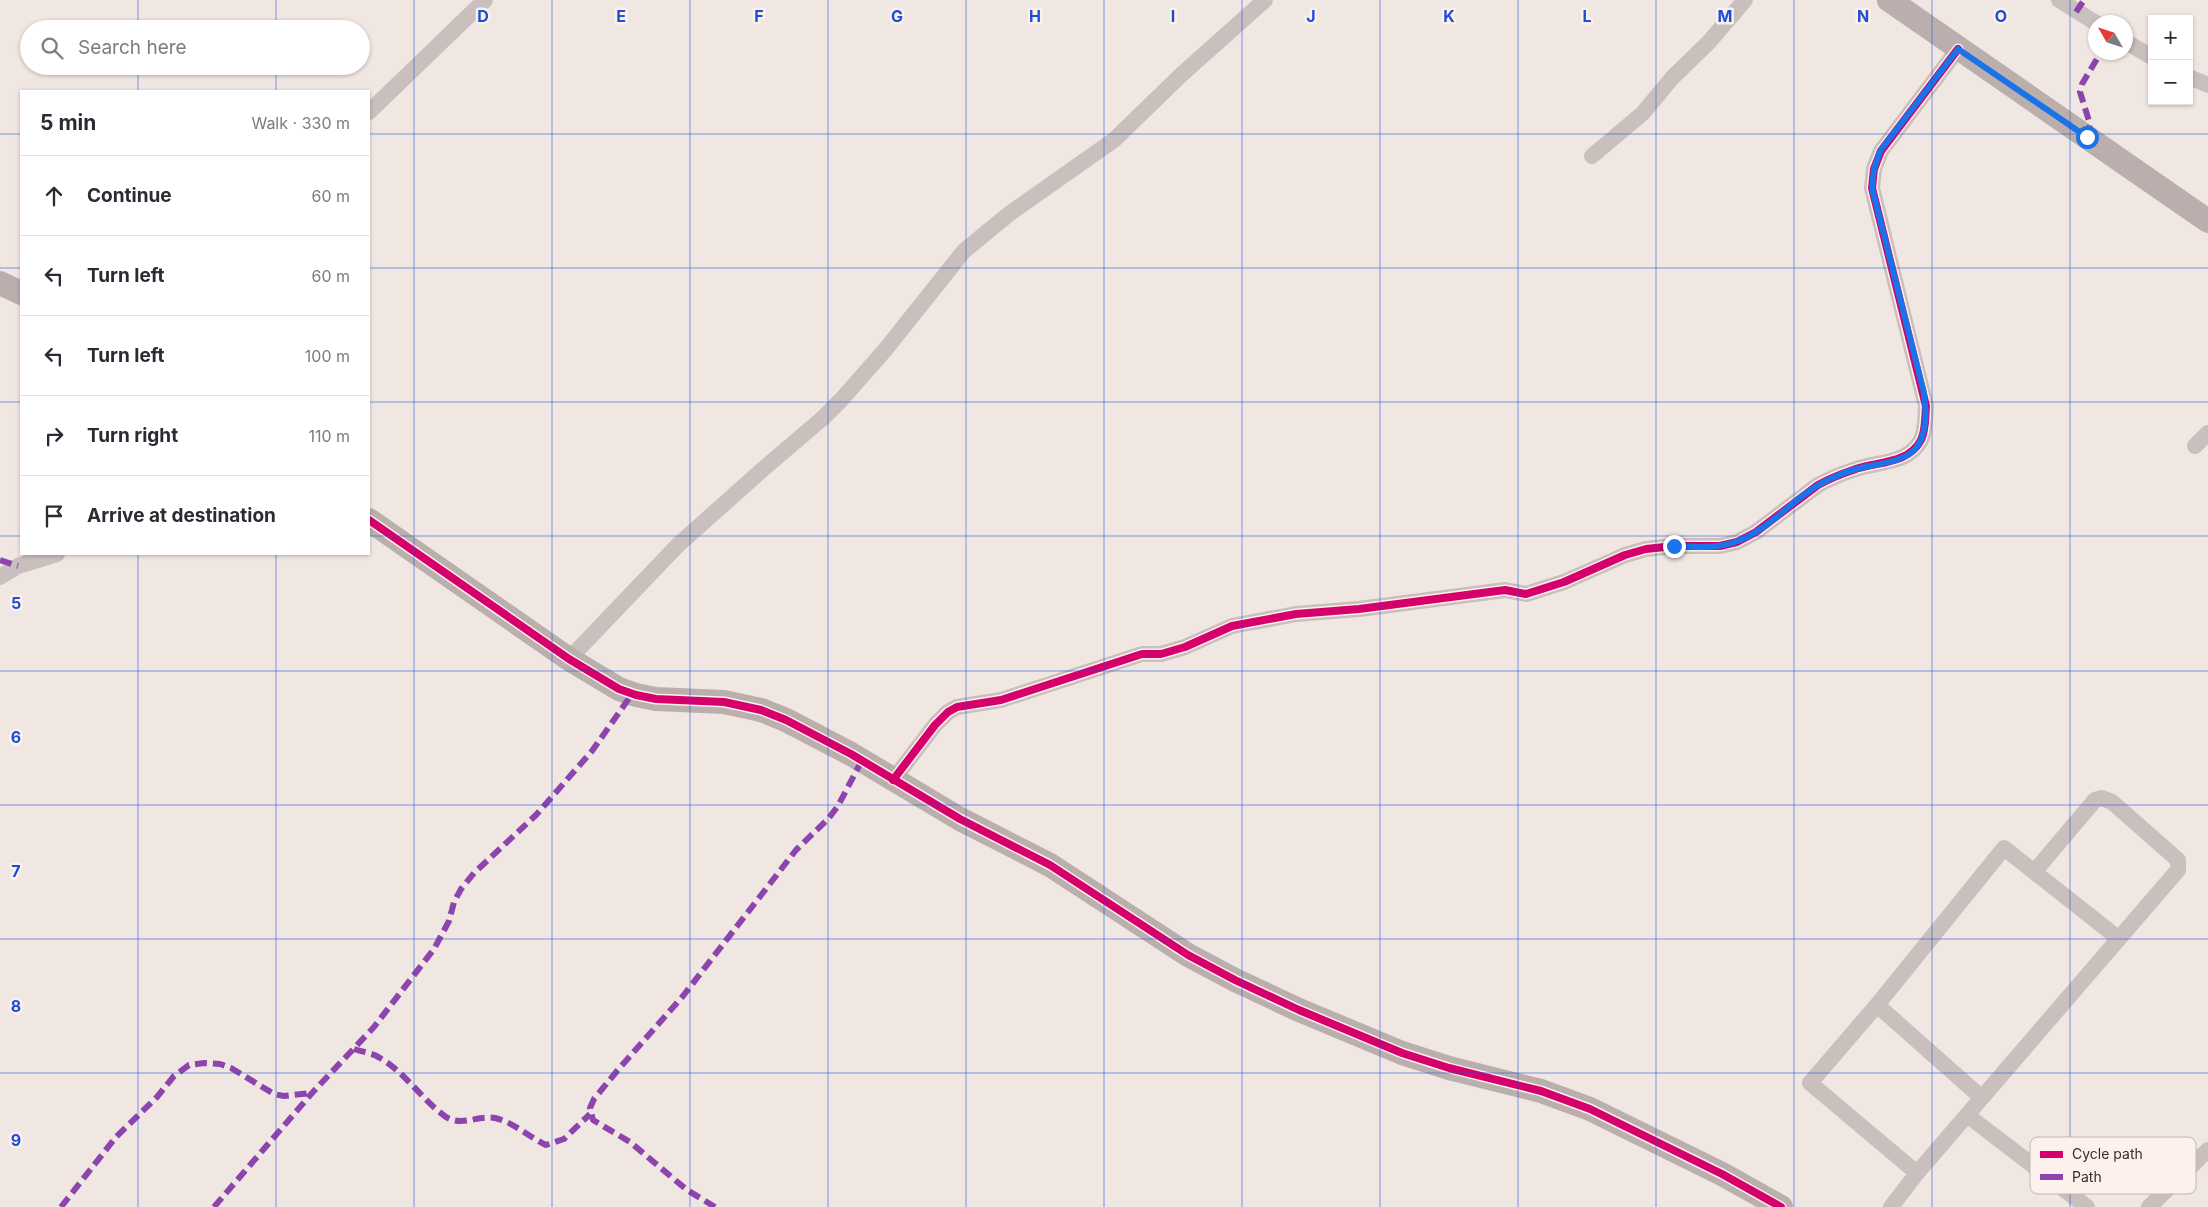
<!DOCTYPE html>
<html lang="en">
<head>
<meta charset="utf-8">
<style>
	body { margin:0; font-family:Inter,sans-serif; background:#f7f7f7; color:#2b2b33 }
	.controls { position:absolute; right:15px; top:15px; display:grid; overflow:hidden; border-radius:0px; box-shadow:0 1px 4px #0004 }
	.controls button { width:45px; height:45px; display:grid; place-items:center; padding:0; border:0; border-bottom:1px solid #e1e1e2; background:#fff; color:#2b2b33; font:25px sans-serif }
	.compass { position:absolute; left:2088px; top:15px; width:45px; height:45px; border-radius:50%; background:#fff; box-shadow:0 1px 4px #0004; rotate:309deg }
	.stop { position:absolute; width:15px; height:15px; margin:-11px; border:4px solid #1a73e8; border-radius:50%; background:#fff }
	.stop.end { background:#1a73e8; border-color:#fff; box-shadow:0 1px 5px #0008 }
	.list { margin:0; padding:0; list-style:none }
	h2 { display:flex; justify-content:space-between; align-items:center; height:65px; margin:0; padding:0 20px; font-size:21px }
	h2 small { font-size:16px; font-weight:400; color:#7c7c81 }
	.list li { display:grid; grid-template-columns:32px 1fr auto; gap:15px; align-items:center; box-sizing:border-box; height:80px; padding:0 20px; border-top:1px solid #e1e1e2 }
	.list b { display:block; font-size:19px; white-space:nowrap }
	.list em { font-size:16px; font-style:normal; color:#7c7c81 }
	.icon { flex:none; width:28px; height:28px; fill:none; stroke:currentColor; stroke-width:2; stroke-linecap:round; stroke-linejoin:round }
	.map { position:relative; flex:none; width:2208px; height:1207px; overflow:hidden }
	.search { position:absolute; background:#fff; box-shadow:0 1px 4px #0004; left:20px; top:20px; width:350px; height:55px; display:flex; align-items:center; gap:12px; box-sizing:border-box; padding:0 18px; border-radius:28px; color:#7c7c81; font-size:19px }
	.panel { position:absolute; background:#fff; box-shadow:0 1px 4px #0004; left:20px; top:90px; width:350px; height:465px; border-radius:0px }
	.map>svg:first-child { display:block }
</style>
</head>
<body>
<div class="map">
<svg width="2208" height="1207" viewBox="0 0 2208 1207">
	<rect width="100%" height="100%" fill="#f0e7e3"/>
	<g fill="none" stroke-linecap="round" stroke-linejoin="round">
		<path stroke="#c9bfbc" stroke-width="16" d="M2059,0L2096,23
			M2126,42L2152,57
			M2189,77L2208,85
			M369,112L485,0
			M1592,156L1643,113L1672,78L1709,42L1745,0
			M2195,446L2208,433
			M0,577L18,566L57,554
			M569,659L678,545L762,470L823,418L841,400L885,350L964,251L1009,214L1114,140L1181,75L1265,0
			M893,780L935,725L948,712L957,707L1001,700L1142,654H1161L1185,647L1232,626L1296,614L1359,609L1505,590L1526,594L1564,582L1625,555L1646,549L1674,546H1720L1737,542L1756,532L1818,485C1829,479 1841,474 1853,470C1876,461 1908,465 1921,440C1926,430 1925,417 1926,406L1872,188L1874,169L1881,151L1958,49
			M1877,1005L1982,1098
			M1967,1115L2087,1207
			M1917,1173L1810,1083L1877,1005L2004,848L2118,938
			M1891,1207L1917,1173L2178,870V860L2112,802L2102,798L2095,800L2034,872
			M2149,1207L2208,1150"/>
		<path stroke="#baafad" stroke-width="24" d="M1889,0L2208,221
			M0,283L21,293
			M369,520L569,659L619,689L636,695L656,699L724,702L761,710L786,720L851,754L960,819L1050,865L1188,955L1235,980L1299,1010L1402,1053L1449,1068L1541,1091L1590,1109L1722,1174L1781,1207"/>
		<path stroke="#8e44ad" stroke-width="6" stroke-dasharray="12 6" stroke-linecap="butt" d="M2076,12L2084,0
			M2087,137L2090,124L2080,92L2082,84L2101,52
			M0,560L18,566
			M354,1049C362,1052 373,1053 380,1058C406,1073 422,1100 446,1117C462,1127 477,1115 495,1118C513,1122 529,1137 546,1145L564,1139L590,1114
			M61,1207L116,1137L157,1097L174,1076L189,1065L204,1063L220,1064L231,1068L274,1094L284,1096L312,1093
			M214,1207L312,1093L374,1027L434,949L449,921L454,902L461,889L474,873L536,815L592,751L632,694
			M715,1207L687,1190L630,1142L593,1120L590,1108L594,1099L617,1071L683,996L796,850L828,819L838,806L862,760"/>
		<defs>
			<path id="cycleway" d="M369,520L569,659L619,689L636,695L656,699L724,702L761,710L786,720L851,754L960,819L1050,865L1188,955L1235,980L1299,1010L1402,1053L1449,1068L1541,1091L1590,1109L1722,1174L1781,1207
				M893,780L935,725L948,712L957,707L1001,700L1142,654H1161L1185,647L1232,626L1296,614L1359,609L1505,590L1526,594L1564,582L1625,555L1646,549L1674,546H1720L1737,542L1756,532L1818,485C1829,479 1841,474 1853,470C1876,461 1908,465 1921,440C1926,430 1925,417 1926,406L1872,188L1874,169L1881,151L1958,49"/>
		</defs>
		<use href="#cycleway" stroke="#fcf1eb" stroke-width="11"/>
		<use href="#cycleway" stroke="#d6006c" stroke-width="8"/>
	</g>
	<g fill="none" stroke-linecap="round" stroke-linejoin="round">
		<path stroke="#1a73e8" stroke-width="6" d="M1674,546C1695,547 1717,549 1738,541C1772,528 1795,495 1828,480C1837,476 1847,471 1856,469C1874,464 1904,463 1916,448C1928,433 1926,410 1924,393L1872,188L1874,169L1880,151L1958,49L2087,137"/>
	</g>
	<path fill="none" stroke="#1d4ed8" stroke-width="1" stroke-opacity="0.55" d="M138,0V29M276,0V29M414,0V1207M552,0V1207M690,0V1207M828,0V1207M966,0V1207M1104,0V1207M1242,0V1207M1380,0V1207M1518,0V1207M1656,0V1207M1794,0V1207M1932,0V1207M2070,0V1207M138,66V91M276,66V91M0,134H21M369,134H2208M0,268H21M369,268H2208M0,402H21M369,402H2208M0,536H21M369,536H2208M138,554V1207M276,554V1207M0,671H2208M0,805H2208M0,939H2208M0,1073H2208"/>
	<rect x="2030" y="1137" width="166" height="57" rx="8" fill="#fcf1eb" stroke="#c2b6b1" stroke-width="1"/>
	<rect x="2040" y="1151" width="23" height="7" fill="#d6006c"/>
	<rect x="2040" y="1174" width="23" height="6" fill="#8e44ad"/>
	<g font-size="14" fill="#3b2b29">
		<text x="2072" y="1159">Cycle path</text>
		<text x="2072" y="1182">Path</text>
	</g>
	<g font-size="16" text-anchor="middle" font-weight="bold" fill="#1d4ed8" stroke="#fcf1eb" stroke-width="5" stroke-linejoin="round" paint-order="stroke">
		<text x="483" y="22">D</text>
		<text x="621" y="22">E</text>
		<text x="759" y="22">F</text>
		<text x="897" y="22">G</text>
		<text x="1035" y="22">H</text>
		<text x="1173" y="22">I</text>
		<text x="1311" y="22">J</text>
		<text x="1449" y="22">K</text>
		<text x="1587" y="22">L</text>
		<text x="1725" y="22">M</text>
		<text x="1863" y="22">N</text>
		<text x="2001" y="22">O</text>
		<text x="16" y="609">5</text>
		<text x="16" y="743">6</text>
		<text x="16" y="877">7</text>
		<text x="16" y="1012">8</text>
		<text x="16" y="1146">9</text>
	</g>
</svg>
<div class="controls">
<button>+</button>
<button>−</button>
</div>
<svg class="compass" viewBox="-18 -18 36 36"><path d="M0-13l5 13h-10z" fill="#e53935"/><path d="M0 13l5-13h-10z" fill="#7c7c81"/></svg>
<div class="stop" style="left:2087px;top:137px"></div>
<div class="stop end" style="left:1674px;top:546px"></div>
<div class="search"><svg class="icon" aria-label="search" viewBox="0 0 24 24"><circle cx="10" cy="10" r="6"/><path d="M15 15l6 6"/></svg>Search here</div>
<section class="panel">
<h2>5 min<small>Walk · 330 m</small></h2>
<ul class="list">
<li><svg class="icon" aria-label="ahead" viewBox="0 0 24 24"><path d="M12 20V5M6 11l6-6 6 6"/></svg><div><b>Continue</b></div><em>60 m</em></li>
<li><svg class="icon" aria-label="left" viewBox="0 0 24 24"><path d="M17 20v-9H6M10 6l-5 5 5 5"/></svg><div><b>Turn left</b></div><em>60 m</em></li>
<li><svg class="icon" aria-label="left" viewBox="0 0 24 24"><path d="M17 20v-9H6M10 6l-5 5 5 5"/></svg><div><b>Turn left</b></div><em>100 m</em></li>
<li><svg class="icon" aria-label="right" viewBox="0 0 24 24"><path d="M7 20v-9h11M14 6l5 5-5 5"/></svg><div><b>Turn right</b></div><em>110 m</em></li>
<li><svg class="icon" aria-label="arrive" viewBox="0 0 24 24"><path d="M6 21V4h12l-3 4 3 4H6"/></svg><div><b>Arrive at destination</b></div></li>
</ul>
</section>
</div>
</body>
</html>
